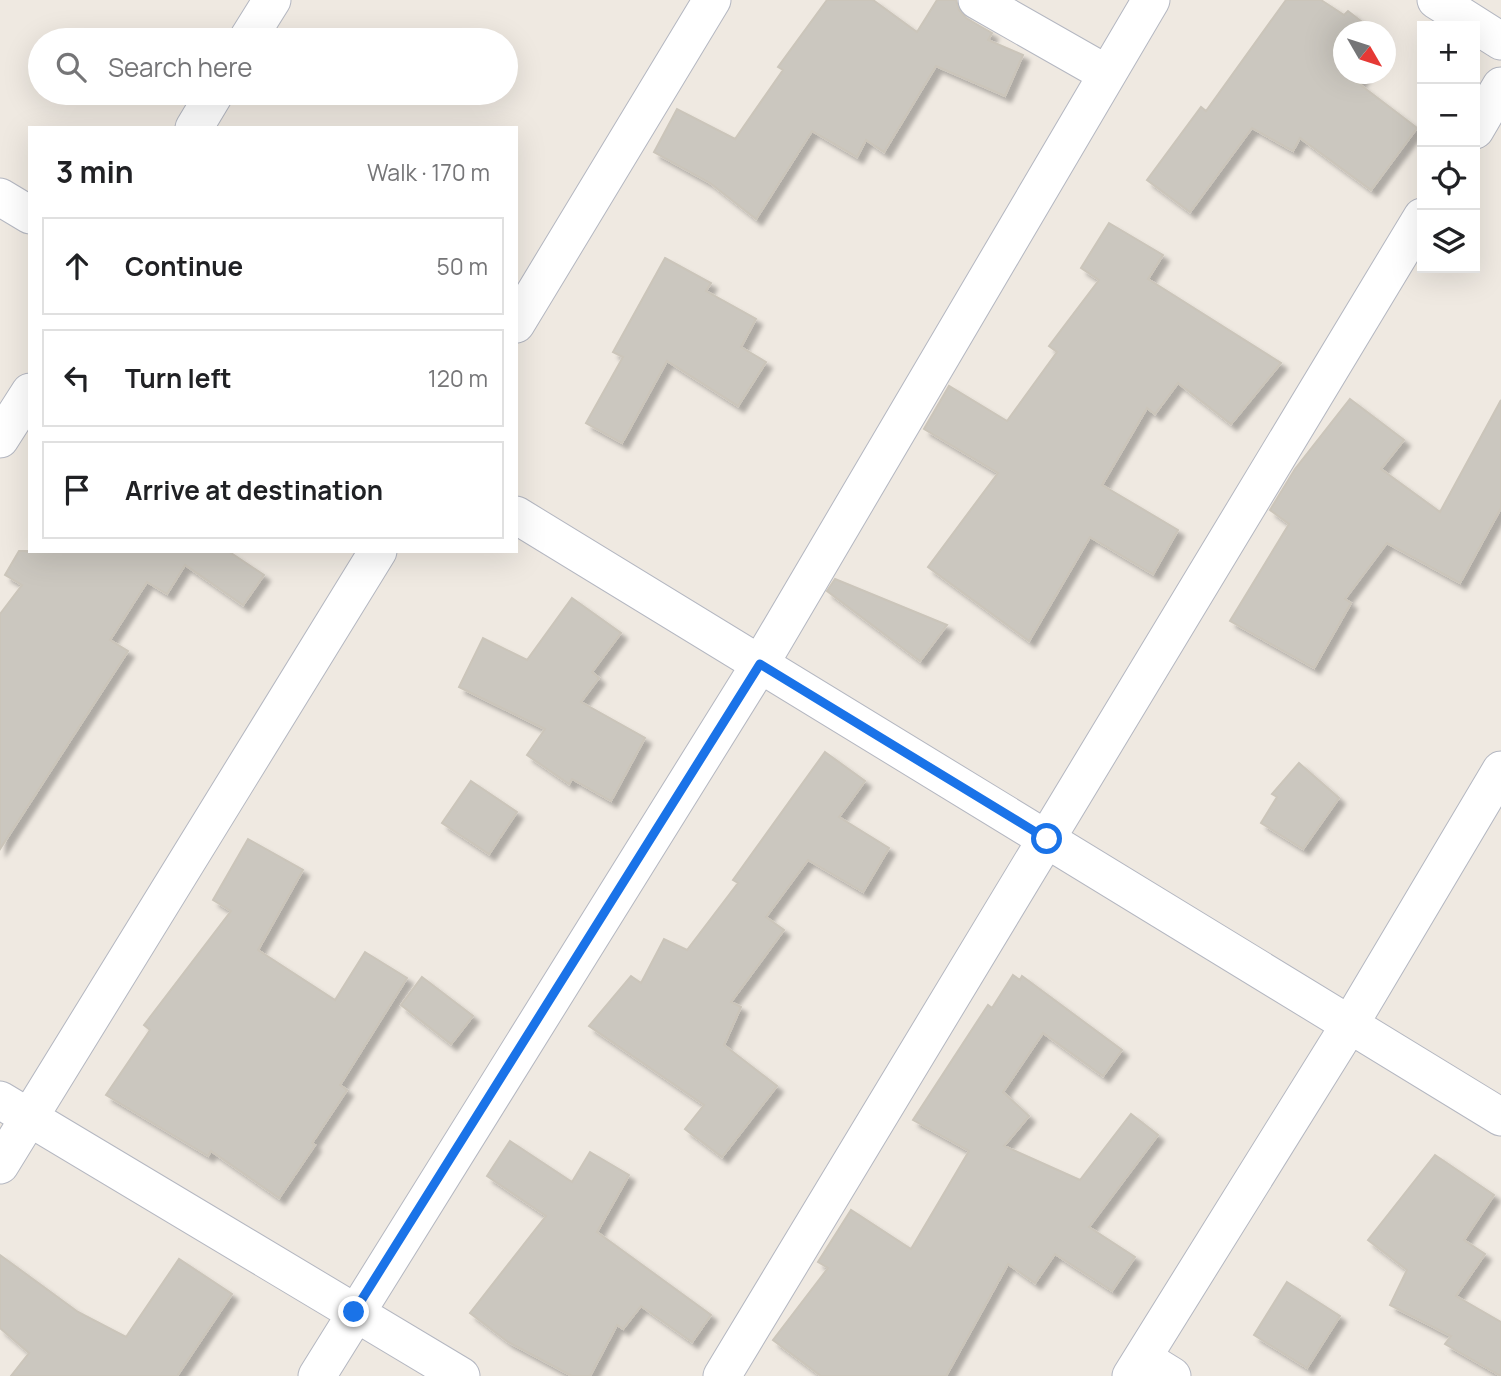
<!DOCTYPE html>
<html lang="en">
<head>
<meta charset="utf-8">
<style>
	body { margin:0; font-family:Manrope,sans-serif; background:#f2f2f2; color:#202124 }
	.controls { position:absolute; right:21px; top:21px; display:grid; overflow:hidden; border-radius:0px; box-shadow:0 7px 28px #0002 }
	.controls button { width:63px; height:63px; display:grid; place-items:center; padding:0; border:0; border-bottom:2px solid #e0e0e0; background:#fff; color:#202124; font:35px sans-serif }
	.compass { position:absolute; left:1333px; top:21px; width:63px; height:63px; border-radius:50%; background:#fff; box-shadow:0 7px 28px #0002; rotate:129deg }
	.stop { position:absolute; width:21px; height:21px; margin:-16px; border:5px solid #1a73e8; border-radius:50%; background:#fff }
	.stop.end { background:#1a73e8; border-color:#fff; box-shadow:0 2px 7px #0008 }
	.list { margin:0; padding:0; list-style:none }
	h2 { display:flex; justify-content:space-between; align-items:center; height:91px; margin:0; padding:0 28px; font-size:30px }
	h2 small { font-size:23px; font-weight:400; color:#757577 }
	.list li { display:grid; grid-template-columns:46px 1fr auto; gap:21px; align-items:center; box-sizing:border-box; height:98px; margin:0 14px 14px; padding:0 14px; border:2px solid #e0e0e0; border-radius:0px }
	.list b { display:block; font-size:26px; white-space:nowrap }
	.list em { font-size:23px; font-style:normal; color:#757577 }
	.icon { flex:none; width:38px; height:38px; fill:none; stroke:currentColor; stroke-width:2; stroke-linecap:round; stroke-linejoin:round }
	.map { position:relative; flex:none; width:1501px; height:1376px; overflow:hidden }
	.search { position:absolute; background:#fff; box-shadow:0 7px 28px #0002; left:28px; top:28px; width:490px; height:77px; display:flex; align-items:center; gap:18px; box-sizing:border-box; padding:0 24px; border-radius:38px; color:#757577; font-size:26px }
	.panel { position:absolute; background:#fff; box-shadow:0 7px 28px #0002; left:28px; top:126px; width:490px; height:427px; border-radius:0px }
	.map>svg:first-child { display:block }
</style>
</head>
<body>
<div class="map">
<svg width="1501" height="1376" viewBox="0 0 1501 1376">
	<defs>
		<filter id="shadow"><feDropShadow dx="6" dy="6" stdDeviation="2" flood-color="#0004"/></filter>
	</defs>
	<rect width="100%" height="100%" fill="#efe9e1"/>
	<path fill="#cbc7bf" stroke="#cbc5ba" stroke-width="2" filter="url(#shadow)" d="M827,0H873L917,32L937,0H956L959,10L966,18L992,33L988,40L1023,55L1005,96L936,66L884,152L866,140L857,157L812,131L756,219L710,183L654,152L677,109L735,139L783,70L778,67Z
		M1286,0H1321L1344,15L1348,11L1375,32H1343V74H1365L1358,83L1417,128L1371,190L1300,138L1293,151L1252,128L1190,212L1147,180L1201,107L1206,111Z
		M1109,223L1163,255L1148,279L1281,363L1231,424L1178,383L1155,414L1147,408L1102,485L1178,530L1153,574L1090,537L1029,641L928,567L998,473L924,429L949,386L1007,421L1057,352L1049,346L1099,280L1081,268Z
		M665,258L711,283L706,291L756,319L741,347L766,362L738,406L667,361L622,443L586,423L623,357L613,352Z
		M1350,399L1404,440L1381,469L1440,512L1501,400V508L1460,583L1387,543L1345,599L1351,603L1314,668L1230,621L1289,524L1270,510L1295,469Z
		M19,551H228L264,575L243,605L185,565L167,594L147,582L110,640L128,651L0,849V614L22,585L5,575Z
		M835,579L947,625L920,661L827,591Z
		M572,598L621,633L592,672L599,678L581,702L645,738L611,801L572,779L569,784L527,755L545,729L459,687L483,638L527,660Z
		M825,752L865,781L839,817L889,848L863,892L808,860L766,917L784,930L731,1002L741,1007L724,1045L777,1086L722,1157L685,1129L704,1105L589,1026L631,976L641,983L664,939L687,950L738,883L733,880Z
		M1299,763L1339,798L1303,849L1261,823L1277,797L1272,794Z
		M471,781L517,812L489,854L442,823Z
		M248,839L303,870L258,950L335,1000L365,952L407,978L340,1085L347,1090L312,1143L315,1145L279,1198L211,1151L208,1156L106,1095L150,1030L144,1025L231,911L213,900Z
		M1013,975L1020,980L1022,976L1122,1050L1103,1076L1043,1033L1003,1092L1029,1116L1004,1146L1080,1180L1131,1114L1158,1135L1089,1227L1135,1257L1112,1291L1055,1254L1035,1283L1008,1264L946,1376H821L773,1340L828,1268L818,1262L851,1210L911,1249L969,1151L913,1120L988,1005L992,1008Z
		M422,977L473,1016L451,1044L401,1005Z
		M510,1141L572,1182L590,1152L629,1175L597,1232L711,1315L692,1342L641,1306L623,1329L617,1325L590,1376H572L508,1342L470,1313L546,1216L487,1176Z
		M1435,1155L1494,1195L1464,1240L1485,1254L1456,1296L1501,1322V1376L1445,1344L1451,1336L1390,1305L1407,1270L1368,1240Z
		M0,1255L78,1312L126,1337L179,1259L232,1294L177,1376H11L29,1353L0,1328Z
		M1287,1282L1340,1316L1307,1368L1254,1335Z"/>
	<g fill="none" stroke-linecap="round" stroke-linejoin="round">
		<defs>
			<path id="street" d="M977,0L1107,74
				M1436,0L1501,41
				M247,40L272,0
				M194,128L215,93
				M1475,130L1501,86
				M0,197L30,215
				M516,324L712,0
				M0,439L30,392
				M516,515L1501,1117
				M0,1100L461,1376
				M0,1165L378,551
				M1143,1358L1172,1376
				M317,1376L760,664L1151,0
				M722,1376L1422,217
				M1131,1376L1350,1024L1501,770"/>
		</defs>
		<use href="#street" stroke="#b4b7c1" stroke-width="39"/>
		<use href="#street" stroke="#fff" stroke-width="37"/>
	</g>
	<g fill="none" stroke-linecap="round" stroke-linejoin="round">
		<path stroke="#1a73e8" stroke-width="9" d="M354,1312L760,664L1047,839"/>
	</g>
</svg>
<div class="controls">
<button>+</button>
<button>−</button>
<button><svg class="icon" aria-label="locate" viewBox="0 0 24 24"><circle cx="12" cy="12" r="6"/><path d="M12 2v4M12 18v4M2 12h4M18 12h4"/></svg></button>
<button><svg class="icon" aria-label="layers" viewBox="0 0 24 24"><path d="M12 4l9 5-9 5-9-5zM3 14l9 5 9-5"/></svg></button>
</div>
<svg class="compass" viewBox="-18 -18 36 36"><path d="M0-13l5 13h-10z" fill="#e53935"/><path d="M0 13l5-13h-10z" fill="#757577"/></svg>
<div class="stop" style="left:1047px;top:839px"></div>
<div class="stop end" style="left:354px;top:1312px"></div>
<div class="search"><svg class="icon" aria-label="search" viewBox="0 0 24 24"><circle cx="10" cy="10" r="6"/><path d="M15 15l6 6"/></svg>Search here</div>
<section class="panel">
<h2>3 min<small>Walk · 170 m</small></h2>
<ul class="list">
<li><svg class="icon" aria-label="ahead" viewBox="0 0 24 24"><path d="M12 20V5M6 11l6-6 6 6"/></svg><div><b>Continue</b></div><em>50 m</em></li>
<li><svg class="icon" aria-label="left" viewBox="0 0 24 24"><path d="M17 20v-9H6M10 6l-5 5 5 5"/></svg><div><b>Turn left</b></div><em>120 m</em></li>
<li><svg class="icon" aria-label="arrive" viewBox="0 0 24 24"><path d="M6 21V4h12l-3 4 3 4H6"/></svg><div><b>Arrive at destination</b></div></li>
</ul>
</section>
</div>
</body>
</html>
